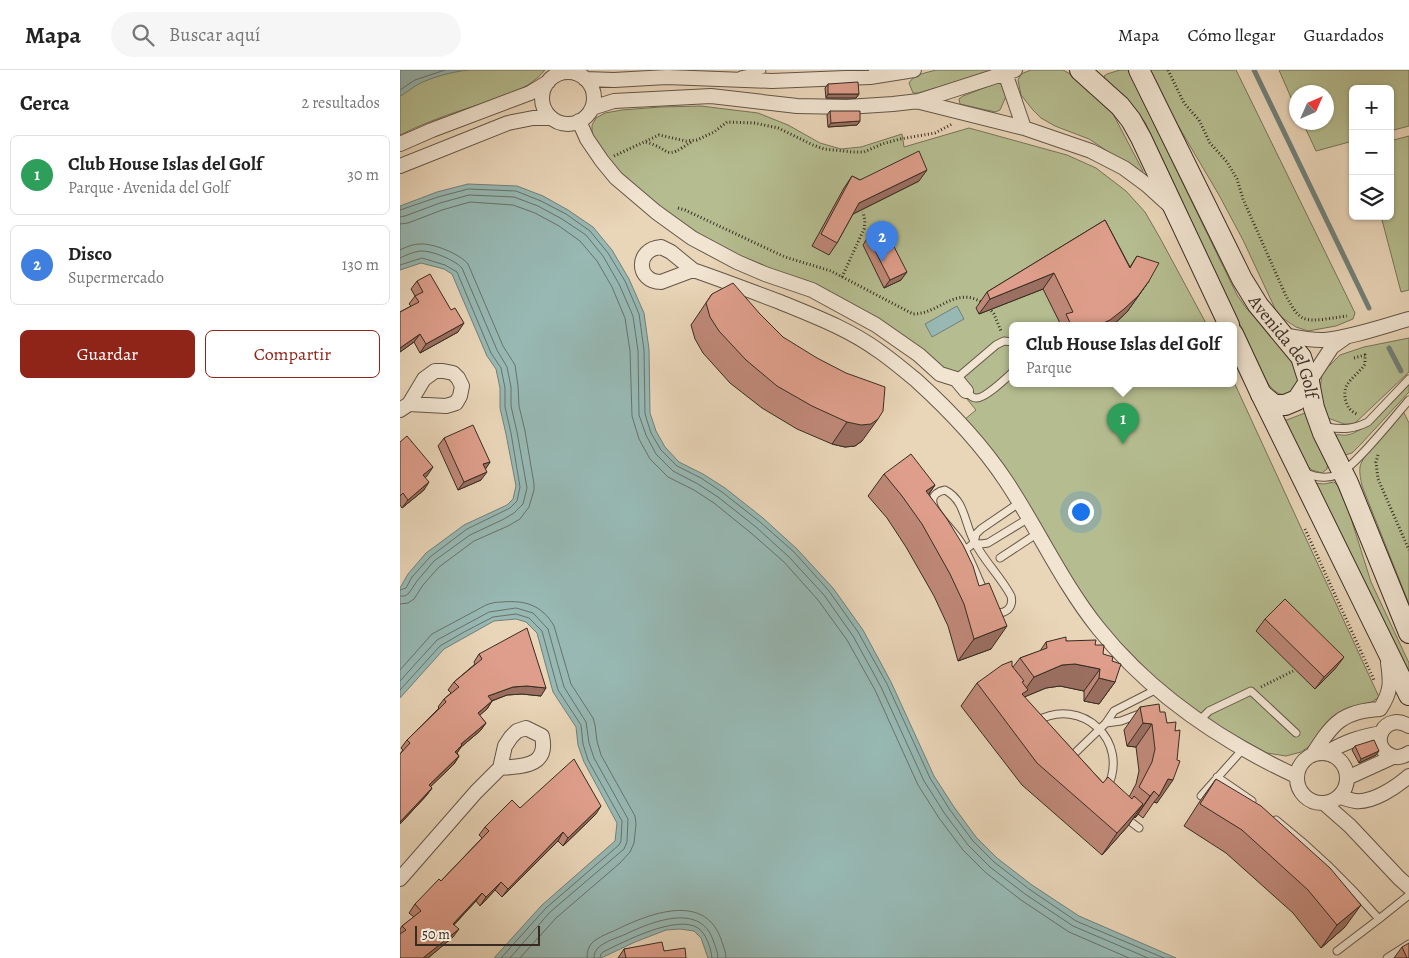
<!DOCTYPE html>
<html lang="es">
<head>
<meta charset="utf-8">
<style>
	body { margin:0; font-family:Alegreya,serif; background:#f6f6f6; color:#222 }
	.controls { position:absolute; right:15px; top:15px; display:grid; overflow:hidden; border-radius:8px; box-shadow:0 1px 4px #0004 }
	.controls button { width:45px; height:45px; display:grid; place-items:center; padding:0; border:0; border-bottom:1px solid #e0e0e0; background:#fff; color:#222; font:25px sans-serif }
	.compass { position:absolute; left:889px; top:15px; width:45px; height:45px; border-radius:50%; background:#fff; box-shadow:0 1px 4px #0004; rotate:45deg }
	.scale { position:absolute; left:15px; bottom:12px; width:125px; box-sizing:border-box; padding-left:5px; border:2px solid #382c22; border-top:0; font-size:14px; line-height:18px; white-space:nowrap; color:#382c22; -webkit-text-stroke:4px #f1e4d1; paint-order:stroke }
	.you { position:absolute; left:680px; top:441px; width:18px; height:18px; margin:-12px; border:4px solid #fff; border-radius:50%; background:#1a73e8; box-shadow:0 0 0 8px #1a73e833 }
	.badge { display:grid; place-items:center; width:32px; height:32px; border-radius:50%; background:#8f2418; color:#fff; font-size:16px; font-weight:700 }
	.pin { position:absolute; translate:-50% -41px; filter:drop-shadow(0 1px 2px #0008) }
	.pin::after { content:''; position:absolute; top:26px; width:18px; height:15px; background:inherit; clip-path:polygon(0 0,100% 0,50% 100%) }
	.popup { position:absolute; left:609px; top:252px; width:228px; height:65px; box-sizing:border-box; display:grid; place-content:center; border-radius:8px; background:#fff; filter:drop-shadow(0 1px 4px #0005); font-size:16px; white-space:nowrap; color:#767676 }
	.popup b { font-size:19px; color:#222 }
	.popup::after { content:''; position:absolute; left:50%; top:100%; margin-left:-10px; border:10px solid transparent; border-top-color:#fff }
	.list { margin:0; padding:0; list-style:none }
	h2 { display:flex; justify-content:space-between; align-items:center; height:65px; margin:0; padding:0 20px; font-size:21px }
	h2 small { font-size:16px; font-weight:400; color:#767676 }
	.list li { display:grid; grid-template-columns:32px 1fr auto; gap:15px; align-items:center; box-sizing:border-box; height:80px; margin:0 10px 10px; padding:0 10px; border:1px solid #e0e0e0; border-radius:8px }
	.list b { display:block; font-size:19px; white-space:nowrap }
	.list p { margin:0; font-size:16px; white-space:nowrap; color:#767676 }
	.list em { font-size:16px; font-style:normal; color:#767676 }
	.actions { display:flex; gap:10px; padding:15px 20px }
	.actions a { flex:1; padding:11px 0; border:1px solid #8f2418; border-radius:8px; text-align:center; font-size:18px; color:#8f2418 }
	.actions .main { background:#8f2418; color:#fff }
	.icon { flex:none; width:28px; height:28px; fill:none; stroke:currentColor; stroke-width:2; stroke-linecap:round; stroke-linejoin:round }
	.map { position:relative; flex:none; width:1009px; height:888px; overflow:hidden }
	header { display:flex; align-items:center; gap:30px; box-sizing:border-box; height:70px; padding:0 25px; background:#fff; border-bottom:1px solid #e0e0e0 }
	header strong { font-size:24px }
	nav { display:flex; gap:28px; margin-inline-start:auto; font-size:18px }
	.search { width:350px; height:45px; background:#f6f6f6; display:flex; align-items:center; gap:12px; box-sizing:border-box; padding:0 18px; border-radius:28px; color:#767676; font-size:19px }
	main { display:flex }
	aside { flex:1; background:#fff }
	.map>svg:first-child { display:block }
</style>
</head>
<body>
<header>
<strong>Mapa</strong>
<div class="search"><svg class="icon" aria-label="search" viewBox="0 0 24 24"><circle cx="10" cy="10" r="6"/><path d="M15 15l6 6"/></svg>Buscar aquí</div>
<nav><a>Mapa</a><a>Cómo llegar</a><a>Guardados</a></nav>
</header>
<main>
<aside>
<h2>Cerca<small>2 resultados</small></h2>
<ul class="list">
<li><span class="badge" style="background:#2e9e5b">1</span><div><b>Club House Islas del Golf</b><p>Parque · Avenida del Golf</p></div><em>30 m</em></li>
<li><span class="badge" style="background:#3f7fe0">2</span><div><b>Disco</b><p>Supermercado</p></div><em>130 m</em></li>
</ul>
<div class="actions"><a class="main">Guardar</a><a>Compartir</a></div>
</aside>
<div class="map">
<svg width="1009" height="888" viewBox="0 0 1009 888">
	<rect width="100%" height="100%" fill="#e9d5b8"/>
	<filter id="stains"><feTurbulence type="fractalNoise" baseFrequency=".004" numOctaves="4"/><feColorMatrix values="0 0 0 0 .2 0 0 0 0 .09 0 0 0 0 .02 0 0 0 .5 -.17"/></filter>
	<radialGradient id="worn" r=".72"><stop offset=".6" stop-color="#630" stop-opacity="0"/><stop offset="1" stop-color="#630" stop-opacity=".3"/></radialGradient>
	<path fill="#b5bd90" stroke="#767459" d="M0,0H145C125,24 91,30 62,40C41,47 20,55 0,65Z
		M536,0H591L586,3L518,23H513L509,13C514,4 526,3 536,0Z
		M631,0H663L677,8L712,42L743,101L742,104L689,69L655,56L641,48L633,40L621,25L618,10L621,4Z
		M720,0H728L837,225L846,238L889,281L900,310L890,325C879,326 873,321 867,312L745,52L720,23L705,11L704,6L707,4Z
		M750,0H836L955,243L953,249L936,256L908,261L896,257L878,245L843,170L819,125L773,47Z
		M879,0H1009V56L990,61V19H953V71L916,81L903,53L926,52V22H896V39Z
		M597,13L603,14L607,24L600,40L595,42L560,34L559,29L563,26Z
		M301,36L358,43L388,55L420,73L441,79L461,77L502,64L504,77L569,58L667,85L696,98L726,121L745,142L760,168L807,255H613V313H833V310L979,627L901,682L886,686L867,683L822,658L782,630L756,609L709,561L673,511L624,428L564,350L576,340L542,299L524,283L462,239L428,222L336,186L293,160L241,126L214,100L192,65V55L196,48L205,43L222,40L261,37Z
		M1009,66V220L1001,222L981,146H990V71Z
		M1009,268V302L954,354H944L928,348L919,325L922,305L928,297L940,285L964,277Z
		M1009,312V322L961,374L952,383L945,385L936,369V365C940,364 943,366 947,365C965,363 996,325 1009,312Z
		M1003,341L1009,353V534L962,416C961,410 959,403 960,397C962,384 994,352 1003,341Z
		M905,343L928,391L927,399L922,403L912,400L907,396L884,351Z
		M934,412L938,416L949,442L971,512L1009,593V605L964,510L950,486L913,413L924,414Z"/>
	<path fill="#97b8b3" stroke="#718079" d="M0,0H68C52,2 31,7 17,15C11,18 7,23 0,26Z
		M68,114L117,116L143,126L168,140L193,157L212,180L229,209L244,243L249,279L250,343L256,361L265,377L279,392L303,404L325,418L363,448L397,479L433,518L463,560L491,612L534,706L554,737L576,767L597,788L632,815L679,846L776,888H308L301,868L294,861L280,859L266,860L235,872L201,888H94L142,835L215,771L217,753L184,692L178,675L176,657L153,622L137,563L126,552L116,549L94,551L44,579L0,628V518L8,504L26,483L64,455L107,435L113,429L116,416L106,364L100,338V318L96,299L87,286L52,204L44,199L21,193L0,200V136L37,122Z
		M557,236L564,249L532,267L525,254Z"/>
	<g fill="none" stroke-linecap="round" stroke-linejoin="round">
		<path stroke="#68726a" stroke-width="1" d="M0,20L15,10L45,0
			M0,140L38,127L68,119L116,121L141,131L166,144L190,161L208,183L225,211L239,244L244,280L245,344L251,363L261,380L277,396L301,408L322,422L360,452L394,482L429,521L458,562L487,614L530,708L550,740L573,771L594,792L629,819L676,851L764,888
			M0,147L5,146L40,133L69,125L114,127L138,136L162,149L186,165L203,186L219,214L233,246L238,281L239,345L246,365L256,384L273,401L298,414L318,427L356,457L389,487L424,525L453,566L481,617L524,711L545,744L568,775L590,797L625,824L673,856L748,888
			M0,154L8,153L42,140L70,132L113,135L135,143L159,156L180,171L197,191L212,217L225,248L230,281L232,346L239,369L250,389L268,407L294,420L314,433L351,463L384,492L418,530L447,570L475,620L518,715L539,748L563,780L585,802L621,830L669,862L729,888
			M0,180C6,177 13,174 20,174C33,173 60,184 68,194L103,276L115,295L118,316L119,336L125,361L134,414V420L129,437L120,449L108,456L74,471L39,497L23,515L14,529L8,533L0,534
			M0,188C6,185 13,182 20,181C31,180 55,190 62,198L97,280L107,297L111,317V336L117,362L127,418L123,434L114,443L104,449L70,465L34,491L17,511L9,523L5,526H0
			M0,195L22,188L45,195L57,202L91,283L101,298L105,318V337L111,363L120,417L117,431L110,438L67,459L30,487L12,507L6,518L0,520
			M0,600L32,564L86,535C91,533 96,532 102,532C125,530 142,535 154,556L171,614L193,648L195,655L197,671L201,685L235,746L236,754L234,773L230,782L220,793L156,848L120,888
			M0,611L37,570L89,542L116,538L133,543L148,559L164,617L186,652L189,673L194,688L228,749L227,772L224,779L150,842L110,888
			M0,620L40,576L64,562L93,547L116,544L129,548L142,561L158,620L181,655L183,674L188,690L222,751L221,771L219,775L146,838L101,888
			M187,888C187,883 188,878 191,874C198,866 213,862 222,857C254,842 305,824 321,869C323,876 326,881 326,888
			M194,888C194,884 195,881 198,878C205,871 217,868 226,864C251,852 300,832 313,870C315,876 318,882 318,888
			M200,888L201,884L203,882C223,872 277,844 298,858C306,863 311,878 312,888"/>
		<path stroke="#718079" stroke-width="5" d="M854,0L969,238
			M989,278L1001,301"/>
		<defs>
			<path id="lane" d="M341,5L362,0
				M556,309L596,275L604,271L613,272
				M566,321C569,324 571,328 576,328C585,329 606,308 613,302
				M925,355L927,357C943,360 954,359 968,352L1009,309
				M904,402C914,407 926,409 937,405C952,400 996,345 1009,330
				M545,420C566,431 564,454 575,473C585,492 601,507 611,526C614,538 605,545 594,542C581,519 574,493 560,471C554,461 534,443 533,433C531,425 539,421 545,420Z
				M574,473L581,474L588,473L629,448
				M565,480L574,473L576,464L581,459L619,433
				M600,488L638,463
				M637,651C681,626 731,671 707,718
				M799,651L809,641L851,621L896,663
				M706,653L721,651L742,643
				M676,682L706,653L714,641L757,619
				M817,707L852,731
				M801,726L843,679
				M723,746L739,758
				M876,750C914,780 948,813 979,849
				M937,881L979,849L1009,825
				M987,888L1009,874"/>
			<path id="street" d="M604,0L624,58
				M142 28a26 26 0 1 1 52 0a26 26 0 1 1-52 0Z
				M185,9L214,10L267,7L372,11L470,7L514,0
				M520,32L624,58L691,81L724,98L747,115L769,135
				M192,38L214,31L311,26L397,36L447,37L493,34L519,31L615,0
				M179,51L187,69L202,91L216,108L256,142L292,168L337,192L365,204L412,220L476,255L519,285L540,304L556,309L566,321
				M0,74L32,60L130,23L148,12
				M0,96L108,53L133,48H151
				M261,177L271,182L293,200L261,212C236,212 235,179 261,177Z
				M293,200C322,210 351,221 380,232C414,246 449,259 479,281C492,290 505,301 517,311C549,340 582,375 606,411C638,459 662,513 699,559C751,624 821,671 896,706
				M882,265C896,267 910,271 925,270C953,267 981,257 1009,249
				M909,312L932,277L946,267
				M0,340L9,334L24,309L35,301H43L53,303L58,308L62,316L60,326L56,333L46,336L9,334
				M1009,656C985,641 968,674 990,685C997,689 1003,687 1009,683
				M897 708a25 25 0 1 1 50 0a25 25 0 1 1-50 0Z
				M926,683C945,672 959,667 981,663
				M913,684C932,654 942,641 980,639C991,622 991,613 988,593
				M947,708L993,687
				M940,727C944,728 950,730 955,731C973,733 996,717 1009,706
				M925,734L950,756L999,808L1009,817
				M0,809L76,722L100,698L105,676L111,667L117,661L126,658L142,666C149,697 122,696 100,698"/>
			<g id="secondary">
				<path d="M680,0L720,36L731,50L741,68L829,255"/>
				<path id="s1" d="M739,0L842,209L858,235L901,287L909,312L914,338L923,363L948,413L1009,563"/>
				<path d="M833,264L861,324L1009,625"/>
				<path d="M861,324L874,335H885L897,330L909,312"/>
			</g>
		</defs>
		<use href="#lane" stroke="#645648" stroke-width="9"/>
		<use href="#street" stroke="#645648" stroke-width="16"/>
		<use href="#secondary" stroke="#382c22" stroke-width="22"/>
		<path stroke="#382c22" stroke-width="3" stroke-dasharray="1 2.5" stroke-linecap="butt" d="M768,0L784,33L799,50L810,73L827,92L837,109L843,129L886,226C891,234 895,244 903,248C912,253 936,247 947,246
			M246,72C273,80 263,91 291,72
			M214,86L259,65L286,71L297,70L314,62L327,52L354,53L378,58L413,75L424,79L453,82H464L482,74L500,69L535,63L552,54
			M278,138L285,140L385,187L431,201L513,244C540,244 555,215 583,233
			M442,207L464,159L465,151L463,142
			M589,238L594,244L601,261
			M954,288L965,285V294C960,302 951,308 947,315C943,322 945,332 949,338C951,341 955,343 958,345
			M978,385L976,392L978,409L1009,480
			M905,459L974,610
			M861,617L893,601"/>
		<use href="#lane" stroke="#f1e4d1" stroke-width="7"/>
		<use href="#street" stroke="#f1e4d1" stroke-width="14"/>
		<use href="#secondary" stroke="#f1e4d1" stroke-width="20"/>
	</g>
	<path fill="#bf8878" stroke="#382c22" d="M428,14L459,24L456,28H426L425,18Z
		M430,41L460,51L457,55L428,57L427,45Z
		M452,106L460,110L519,111L453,144L437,173L429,185L412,176L444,118Z
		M705,150L730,197L737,186L749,211L727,242L713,255H658L660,253L643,219L579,244L576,238L587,222Z
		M468,167L501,210L484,218L463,175Z
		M17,211L58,262L20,283L14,272L0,282V242L11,236L9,234L15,226L11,219Z
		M312,224L360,244L383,267L462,371L455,376L445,377L432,374L397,359L362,338L330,313L303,283L295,269L291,255Z
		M44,368L90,392L85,399L81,410L58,420L38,376Z
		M0,372L27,406L25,407L24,420L2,438L0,435Z
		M484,404L535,415L529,424L591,579L558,591L548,556L534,526L506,477L487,448L468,426Z
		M865,549L935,599L915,619L856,561Z
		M666,571L695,575L703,584L712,591L715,612L699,634L684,631V621L660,616L646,618L624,627L703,713L729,727L736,714L739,701L736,677L727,676L724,660L740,637L760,642L767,653L775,661L757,733L754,732L743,748L738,744L735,748L734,747L728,756L702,785L622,715L561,636L577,613L612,596L613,597L620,588L640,581L646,572Z
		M79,584L141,626L122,624L107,625L92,631L87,639L79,645L86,653L80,661L61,677L57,683L59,686L54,694L30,717L32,718L26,726L0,754V684L3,680L1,678L7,670L39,638L38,637L44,629L51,623L48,620L54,612L75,594L74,592Z
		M955,676L976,685L959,693L952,680Z
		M816,709L945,857L921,878L893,843L826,783L784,756L800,731Z
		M120,738L196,744L163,776L158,771L102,827L95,820L80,836L76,831L54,855L53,867L28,888H0V859L2,856L14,847L9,843L15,834L41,811L82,768L79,765L85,757Z
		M1002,877L1009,888H994Z
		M224,879L264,881L286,888H218Z"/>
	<path fill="#9b6f61" stroke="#382c22" d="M428,24H459L456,28H426Z
		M460,51L457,55L428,57L431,53Z
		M527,100L519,111L451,145L459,133Z
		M507,202L501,210L484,218L490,210Z
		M654,203L643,219L579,244L590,229Z
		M749,211L727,242L713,255H699Z
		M64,253L58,262L20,283L26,274Z
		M20,264L14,272L0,282V278Z
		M478,349L462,371L455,376L445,377L432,374L447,352Z
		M90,392L85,400L83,394Z
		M33,397L27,406L18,413L23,405Z
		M87,402L81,410L58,420L64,412Z
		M29,412L24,420L2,438L8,430Z
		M535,415L519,438L526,421Z
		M607,556L591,579L558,591L574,569Z
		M944,587L935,599L915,619L924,607Z
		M675,594L700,599L684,621L660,616L646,618L622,628L606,647L634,607L662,595Z
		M699,608L715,612L699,634L684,631Z
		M127,616L146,618L141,626L122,624L107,625L83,634L88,626L113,617Z
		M92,631L87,639L72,652L78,643Z
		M86,653L80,661L61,677L57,683L50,690L61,674Z
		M743,653L752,654L736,677L727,676Z
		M979,681L976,685L959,693L961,689Z
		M59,686L54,694L23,724L29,715Z
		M768,709L773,710L757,733L754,732L759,726Z
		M32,718L26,726L0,754V752Z
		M754,721L738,744L735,748L750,726Z
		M743,734L728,756L702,785L717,763Z
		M201,736L196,744L163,776L168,768Z
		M163,762L158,771L102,827L108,819Z
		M101,812L95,820L80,836L86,827Z
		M82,823L76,831L47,862L53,854Z
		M961,835L945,857L921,878L937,855Z
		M59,859L53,867L28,888H23Z"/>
	<path fill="#de9e8b" stroke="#382c22" d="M458,12L459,24H428V14Z
		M430,41H460V51L431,53Z
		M519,81L527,100L459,133L437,173L421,164L452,106L460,110Z
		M705,150L730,198L737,186L759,193L749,211L738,226L724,239L710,250L699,255H671L666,244L673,242L654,203L590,229L587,222Z
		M485,159L507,202L490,210L468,167Z
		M30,204L51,240L55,238L64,253L26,274L20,264L0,278V242L19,232L15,226L23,222L17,211Z
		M333,213L360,244L383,267L417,288L446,303L485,317L483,341L478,349L471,354L461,355L447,352L412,336L377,316L346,290L319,261L310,247L306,233L312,224Z
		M73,355L90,392L83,394L87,402L64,412L44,368Z
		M7,366L33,397L23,405L29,412L8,430L3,423L0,426V372Z
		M511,384L535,415L526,421L547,449L563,475L573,496L579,516L589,513L607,556L574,569L564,534L550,504L522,454L502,426L484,404Z
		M885,529L944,587L924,607L865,549Z
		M127,558L146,618L127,616L113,617L88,626L92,631L78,643L86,653L61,674L62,675L55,682L59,686L29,715L32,718L0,752V684L10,673L7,670L46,632L44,629L59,617L54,612L82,589L79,584Z
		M666,567V571L696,570L695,575H704L703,584L713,587L712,591L721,594L715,612L699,608L700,599L675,594L662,595L634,607L620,588L647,578L646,572Z
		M612,591V596L624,611L622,612L628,620L622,624L703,713L708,707L732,729L734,726L743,734L717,763L637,693L577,613L602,595Z
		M759,634L760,642H765L767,653L776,652L775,661L780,660L777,690L780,691L773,710L768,709L759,726L754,721L750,726L739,717L752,692L755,679L752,654L743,653L740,637Z
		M974,670L979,681L961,689L955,676Z
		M174,689L201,736L168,768L163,762L108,819L101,812L86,827L82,823L53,854L59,859L23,888H0V864L6,860L2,856L21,841L15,834L39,809L41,811L89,761L85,757L112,730L120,738Z
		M816,709L861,736L930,798L961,835L937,855L908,820L842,760L800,734Z
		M262,872L264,881L285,878L286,888H226L224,879Z
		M1009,873V888H1007L1002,877Z"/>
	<g text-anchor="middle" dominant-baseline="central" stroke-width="4" stroke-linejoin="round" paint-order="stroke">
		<g font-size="18" fill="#382c22" stroke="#f1e4d1">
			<text stroke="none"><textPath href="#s1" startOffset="314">Avenida del Golf</textPath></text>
		</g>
	</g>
	<rect width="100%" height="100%" filter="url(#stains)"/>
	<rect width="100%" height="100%" fill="url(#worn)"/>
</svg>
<div class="controls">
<button>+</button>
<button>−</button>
<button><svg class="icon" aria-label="layers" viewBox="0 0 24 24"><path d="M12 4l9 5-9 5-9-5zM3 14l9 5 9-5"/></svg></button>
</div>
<svg class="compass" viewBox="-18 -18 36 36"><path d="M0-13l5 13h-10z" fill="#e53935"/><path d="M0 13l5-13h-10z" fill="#767676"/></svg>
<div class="scale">50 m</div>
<div class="you"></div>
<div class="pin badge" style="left:723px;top:374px;background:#2e9e5b">1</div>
<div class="popup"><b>Club House Islas del Golf</b>Parque</div>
<div class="pin badge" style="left:482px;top:192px;background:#3f7fe0">2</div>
</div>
</main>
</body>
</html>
